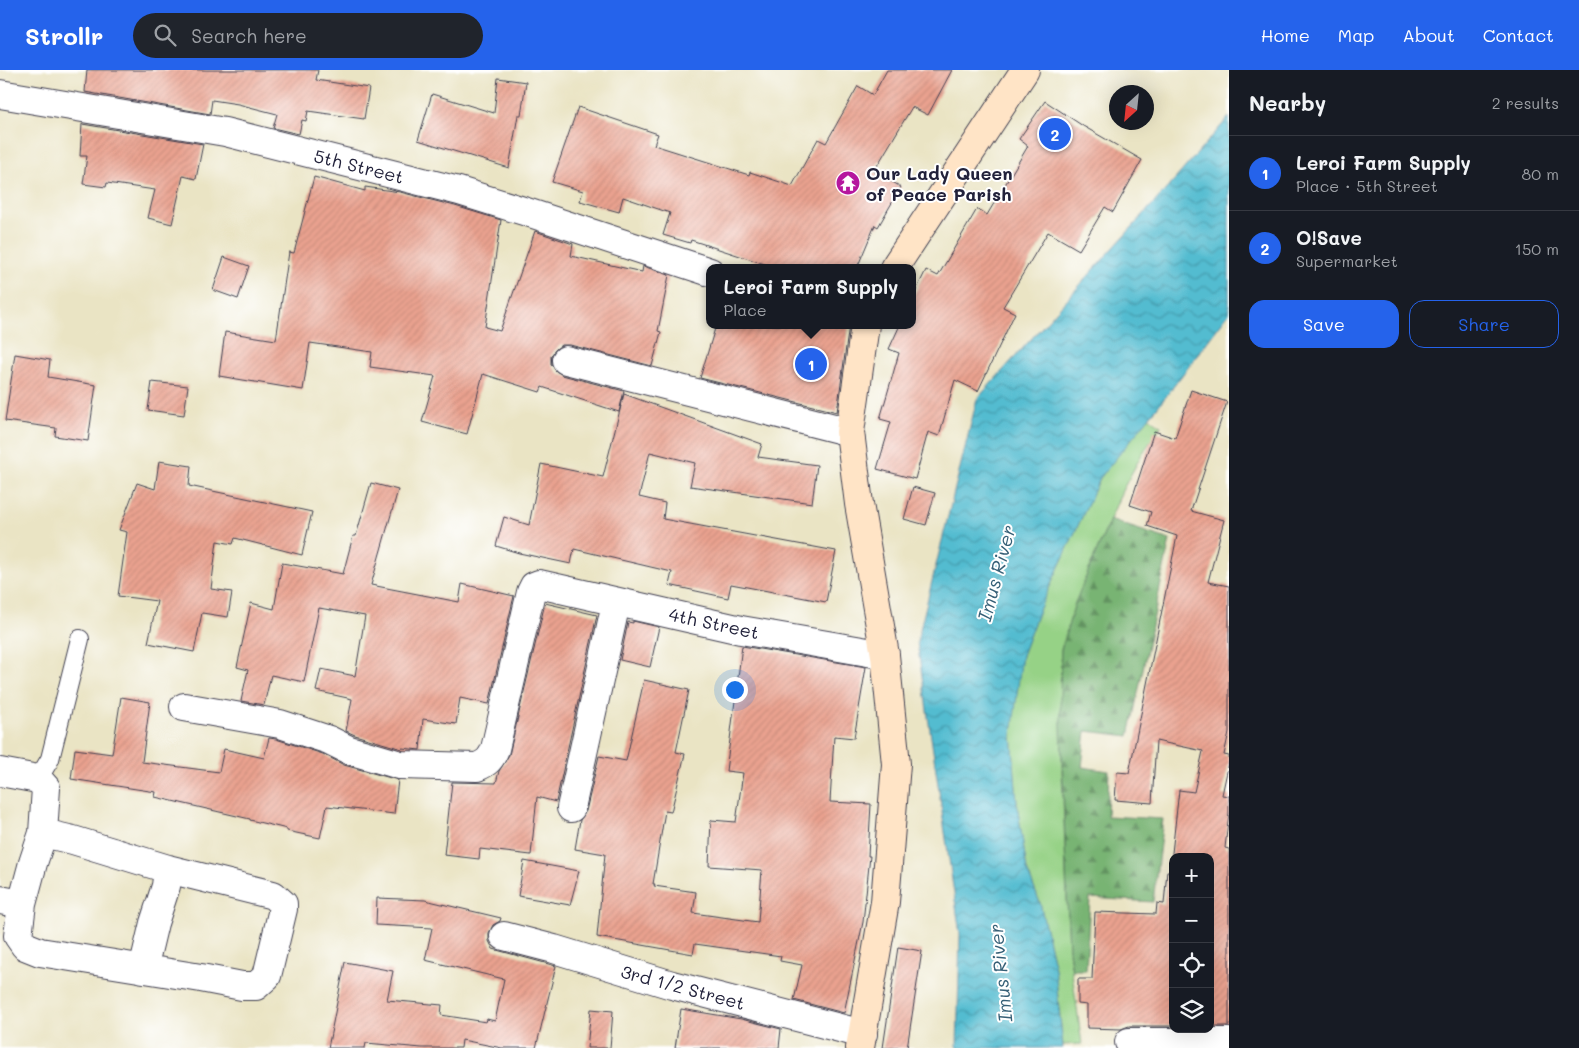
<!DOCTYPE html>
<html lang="en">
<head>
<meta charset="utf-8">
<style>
	body { margin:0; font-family:Mali,sans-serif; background:#20242c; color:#f1f3f6 }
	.controls { position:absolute; right:15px; bottom:15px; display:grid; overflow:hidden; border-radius:10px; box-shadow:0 5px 20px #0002 }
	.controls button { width:45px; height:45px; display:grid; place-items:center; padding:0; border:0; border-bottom:1px solid #363941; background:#171b24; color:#f1f3f6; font:25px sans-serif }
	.compass { position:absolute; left:1109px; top:15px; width:45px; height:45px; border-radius:50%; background:#171b24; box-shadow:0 5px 20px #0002; rotate:207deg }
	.you { position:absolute; left:734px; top:619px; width:18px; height:18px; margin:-12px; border:4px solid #fff; border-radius:50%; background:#1a73e8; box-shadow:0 0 0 8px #1a73e833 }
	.badge { display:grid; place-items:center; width:32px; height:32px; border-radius:50%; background:#2563eb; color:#fff; font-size:16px; font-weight:700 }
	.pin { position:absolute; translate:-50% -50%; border:2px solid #fff; box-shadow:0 1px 5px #0006 }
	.popup { position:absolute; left:706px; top:194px; width:210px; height:65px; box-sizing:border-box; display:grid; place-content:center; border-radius:10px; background:#171b24; filter:drop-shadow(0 1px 4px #0005); font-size:16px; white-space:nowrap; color:#9ea1a6 }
	.popup b { font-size:19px; color:#f1f3f6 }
	.popup::after { content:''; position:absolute; left:50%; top:100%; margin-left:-10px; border:10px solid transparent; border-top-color:#171b24 }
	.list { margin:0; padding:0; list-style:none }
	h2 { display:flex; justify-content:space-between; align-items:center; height:65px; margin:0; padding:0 20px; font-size:21px }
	h2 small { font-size:16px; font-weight:400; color:#9ea1a6 }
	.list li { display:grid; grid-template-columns:32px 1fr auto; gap:15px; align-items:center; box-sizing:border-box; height:75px; padding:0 20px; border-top:1px solid #363941 }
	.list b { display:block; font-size:19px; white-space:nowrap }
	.list p { margin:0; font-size:16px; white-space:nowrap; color:#9ea1a6 }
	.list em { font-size:16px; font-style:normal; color:#9ea1a6 }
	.actions { display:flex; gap:10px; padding:15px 20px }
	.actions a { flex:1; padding:11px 0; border:1px solid #2563eb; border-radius:15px; text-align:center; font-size:18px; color:#2563eb }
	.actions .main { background:#2563eb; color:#fff }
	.icon { flex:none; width:28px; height:28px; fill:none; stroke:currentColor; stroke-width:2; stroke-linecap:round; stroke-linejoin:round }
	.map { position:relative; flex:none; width:1229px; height:978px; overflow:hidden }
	header { display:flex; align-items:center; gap:30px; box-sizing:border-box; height:70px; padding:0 25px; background:#2563eb; color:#fff }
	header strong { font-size:24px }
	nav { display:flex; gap:28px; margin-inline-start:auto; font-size:18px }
	.search { width:350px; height:45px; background:#20242c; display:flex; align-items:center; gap:12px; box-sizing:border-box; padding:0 18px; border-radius:28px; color:#9ea1a6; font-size:19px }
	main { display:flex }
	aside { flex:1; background:#171b24 }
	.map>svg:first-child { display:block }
</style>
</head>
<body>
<header>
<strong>Strollr</strong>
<div class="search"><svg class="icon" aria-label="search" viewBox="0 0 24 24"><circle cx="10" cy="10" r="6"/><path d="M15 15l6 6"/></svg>Search here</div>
<nav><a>Home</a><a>Map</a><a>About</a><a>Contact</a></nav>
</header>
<main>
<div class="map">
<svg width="1229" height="978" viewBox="0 0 1229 978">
	<defs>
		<pattern id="forest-firs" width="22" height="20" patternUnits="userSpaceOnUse" patternTransform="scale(1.25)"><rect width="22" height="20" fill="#78b473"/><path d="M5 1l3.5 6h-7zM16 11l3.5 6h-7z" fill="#629260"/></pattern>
		<pattern id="water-waves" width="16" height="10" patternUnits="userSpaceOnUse" patternTransform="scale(1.25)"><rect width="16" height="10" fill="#53bcd0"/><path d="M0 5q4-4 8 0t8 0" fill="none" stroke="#4498aa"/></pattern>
		<pattern id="building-hatch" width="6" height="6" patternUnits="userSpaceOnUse" patternTransform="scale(1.25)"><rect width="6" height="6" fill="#eaa28f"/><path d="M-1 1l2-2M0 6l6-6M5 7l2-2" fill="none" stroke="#c88b7c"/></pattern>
	</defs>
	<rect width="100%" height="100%" fill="#fff"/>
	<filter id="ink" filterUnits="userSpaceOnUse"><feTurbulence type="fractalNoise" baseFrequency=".02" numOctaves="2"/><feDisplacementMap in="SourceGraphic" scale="10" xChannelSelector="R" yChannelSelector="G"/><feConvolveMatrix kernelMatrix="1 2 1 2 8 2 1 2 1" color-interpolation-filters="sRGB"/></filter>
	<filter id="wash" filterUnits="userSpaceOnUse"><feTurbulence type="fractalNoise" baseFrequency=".0096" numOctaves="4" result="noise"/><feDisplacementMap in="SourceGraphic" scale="20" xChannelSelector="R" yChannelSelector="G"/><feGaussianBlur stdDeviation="1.12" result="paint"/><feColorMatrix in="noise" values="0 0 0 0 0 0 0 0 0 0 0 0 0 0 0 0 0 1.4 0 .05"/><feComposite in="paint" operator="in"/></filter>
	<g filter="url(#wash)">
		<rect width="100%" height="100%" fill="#eae4c4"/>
		<path fill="#96d286" stroke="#5c7a60" d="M1149,347L1161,356L1142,384L1122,421L1075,533L1061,580L1062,702L1069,881L1082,974L1063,975L1055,899L1040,833L1027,800L1017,734L1012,664L1016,620L1022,585L1039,540L1100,408Z"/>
		<path fill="url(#forest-firs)" stroke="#4d6b57" d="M1110,450L1170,470L1129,666L1086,661L1082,697L1109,701L1107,746L1163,749L1153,832L1090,828L1086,900H1072L1069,881L1060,628L1061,580L1075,533Z"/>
		<path fill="url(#water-waves)" stroke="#3a6f86" d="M1229,47V243L1164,329L1100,408L1039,540L1022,585L1012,664L1017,734L1027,800L1040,833L1055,899L1063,978H957L960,864L917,572L977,329L1162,124Z"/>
		<g id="blocks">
			<path fill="url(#building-hatch)" d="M87,0H318L316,10L369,18L364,49L308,41L306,51L302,50L299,64L273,58L277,44L238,34L212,30L210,44L85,22Z
				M887,0H952L928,45L912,37L874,101L901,117L878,157L875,155L857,198H777L691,170L690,173L663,165L670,143L623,127L619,142L580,131L583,121L552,112L578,37L658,64L654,75L749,105L750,102L792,116L818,69L826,73L858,16L873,25Z
				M498,8L526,12L521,45H518L509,98L418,70L432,24L494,43Z
				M1045,31L1083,56L1142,90L1113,142L1105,137L1079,180L1048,162L1003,237L1015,243L978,321L955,310L939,366L928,362L915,409L877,399L891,352L880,349L899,283L889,279L900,255H912V229L926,200L938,206L977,139L987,145L1028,76L1019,69Z
				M82,54L203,74L196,109L183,106L172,154L148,148L155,120L107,113L106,117L83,114L87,86H80Z
				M314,107L365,121V117L400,122L455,136L501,150L485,257L500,261L535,161L573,174L571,186L642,202L643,196L669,205L658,261L661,262L652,296L570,275H561L555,280L551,286V294L556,301L562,305L624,321L619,342L542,317L540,322L483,304L467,364L422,352L435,306L370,297L372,282L310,273L303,320L219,306L225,262L276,270L289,182L294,183Z
				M224,187L249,196L238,229L213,220Z
				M716,255H849L837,342L700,308Z
				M15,284L50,290L48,307L96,315L88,371L55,366L56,358L5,351Z
				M152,312L188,316L184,345L148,340Z
				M1191,320L1227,332L1191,441L1224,450L1208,512L1229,516V662L1224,685L1229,686V692L1222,725L1229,726V743L1225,778L1229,779V956H1210V787H1173V956H1129L1121,959L1087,958V935L1078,934V909H1092L1095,842L1156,844L1157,833L1164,834L1167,801H1170L1179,720L1194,722L1203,681L1156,671L1152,733L1115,730L1117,702L1129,703L1177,466L1147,456L1151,442L1130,435L1154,361L1175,368Z
				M624,324L762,374L758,387L817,395L812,433L690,416L695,393L650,382L639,427L665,433L663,449L836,481L826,532L731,514L728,528L669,515L672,502L574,479L571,494L519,483L496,476L504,447L529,455L541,394L603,407Z
				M159,391L191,396L189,416L312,442L302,485L235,468L233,474L217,471L211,519L232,522L228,547L202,543L194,582L148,573L157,531L118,526L127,462L119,460L137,413L155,419Z
				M371,413L398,420L371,515L459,532L462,514L514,526L489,634L460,628L456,654L423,649L420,680L402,678V679L355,665L346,661L352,629L316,621L321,599L355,606L365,546L319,538L304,612L271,605L264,635L241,631L248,600L237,597L251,533L274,539L282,493L343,504L353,466H356Z
				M913,417L935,423L926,455L904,449Z
				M545,533L597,545L556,732L537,727L531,785L480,779L479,789L444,785L452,712L496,713L499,701L509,685Z
				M633,551L659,557L650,597L620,590L628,552L633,553Z
				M742,576L866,597L854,668L834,666L830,732L871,734L868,786H870L863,852L844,943L794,930L802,895L780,891L781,886L695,874L693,884L597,867L605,784L575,779L580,750L586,741L599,686L626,691L644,610L689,620L676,682L685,684L671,742L665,741L653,814H655L654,816L696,822L693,843L758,852L762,800L709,796L711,750L736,752L743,703L726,701Z
				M121,627L150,632L142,692L219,702L224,679L264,688L269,668L276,669L323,684L344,695L398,710L394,744L327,736L320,768L287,761V759L250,750V749L155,727L156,722L71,709L75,679L112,684Z
				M524,791L579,801L570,835L518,826Z
				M377,828L425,830L501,848L500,851L493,855L489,863V871L493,879L556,896L536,978H502L462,970L461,978H422L366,973L365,978H328L345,892L393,901L387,930L442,935L441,945L486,952L487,949L495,951L504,909L425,890L432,858L376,855Z
				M898,877L922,881L907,978H883Z
				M591,939L613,941L610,978H587Z
				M681,939L741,949L781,959L779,978H675Z"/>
		</g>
	</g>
	<g filter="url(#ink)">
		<use href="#blocks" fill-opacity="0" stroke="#403f50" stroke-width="1"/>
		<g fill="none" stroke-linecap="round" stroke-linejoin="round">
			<defs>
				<path id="lane" d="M38,709L50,689L80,569"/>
				<path id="street" d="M0,24L225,62L459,121L530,143L710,202
					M566,290L850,362
					M184,637L280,654L329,670L349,680L400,695L477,697C487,693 491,689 495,679L531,522L534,516L539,514L741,560L885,585
					M0,702L38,709L46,718L43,763L33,793L22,834L18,866L25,876L40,882L201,908L242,916H256L267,906L283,839V834L273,825L168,799L73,770L43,763
					M571,738L616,533
					M0,830L22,834
					M504,866L554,879L672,915L863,964
					M143,899L154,853L166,816L168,799
					M1129,972H1229"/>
				<path id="secondary" d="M894,198L1025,0
					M860,978L885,832L896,694L885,585L859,434L850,362L865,255"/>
			</defs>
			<use href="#lane" stroke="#403f50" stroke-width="20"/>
			<use href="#street" stroke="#403f50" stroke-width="30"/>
			<use href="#secondary" stroke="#403f50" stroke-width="30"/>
			<use href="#lane" stroke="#fff" stroke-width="18"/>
			<use href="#street" stroke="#fff" stroke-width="28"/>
			<use href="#secondary" stroke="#ffe4c6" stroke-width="28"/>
		</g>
	</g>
	<defs>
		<symbol id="temple-disc" viewBox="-11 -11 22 22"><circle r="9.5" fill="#b5179e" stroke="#fff"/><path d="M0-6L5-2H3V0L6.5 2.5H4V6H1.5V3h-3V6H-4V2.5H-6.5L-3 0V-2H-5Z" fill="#fff"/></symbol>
	</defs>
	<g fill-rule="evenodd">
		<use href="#temple-disc" x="834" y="99" width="28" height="28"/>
	</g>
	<g text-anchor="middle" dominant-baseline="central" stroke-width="4" stroke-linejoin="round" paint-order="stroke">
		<g font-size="18" fill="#22223b" stroke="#fff">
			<text transform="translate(359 96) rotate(14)">5th Street</text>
			<text transform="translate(714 553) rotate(12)">4th Street</text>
			<text transform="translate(683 917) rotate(15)">3rd 1/2 Street</text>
		</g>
		<g font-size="18" font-weight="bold" fill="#22223b" stroke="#fff" text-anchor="start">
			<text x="866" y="103">Our Lady Queen<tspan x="866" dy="21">of Peace Parish</tspan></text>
		</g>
		<g font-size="19" font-style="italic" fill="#366077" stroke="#fff">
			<text transform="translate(996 503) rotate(-75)">Imus River</text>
			<text transform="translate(1000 903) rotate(-96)">Imus River</text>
		</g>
	</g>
</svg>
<div class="controls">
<button>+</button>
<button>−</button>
<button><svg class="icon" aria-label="locate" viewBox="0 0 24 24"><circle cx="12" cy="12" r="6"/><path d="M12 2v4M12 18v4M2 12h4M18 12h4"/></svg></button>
<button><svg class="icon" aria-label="layers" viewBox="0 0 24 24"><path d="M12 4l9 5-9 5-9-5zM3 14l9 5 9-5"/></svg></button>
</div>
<svg class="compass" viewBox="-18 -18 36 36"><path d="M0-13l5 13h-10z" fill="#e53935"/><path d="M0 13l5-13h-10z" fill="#9ea1a6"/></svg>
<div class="you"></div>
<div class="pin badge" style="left:811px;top:294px">1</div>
<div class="popup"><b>Leroi Farm Supply</b>Place</div>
<div class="pin badge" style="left:1055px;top:64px">2</div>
</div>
<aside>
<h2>Nearby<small>2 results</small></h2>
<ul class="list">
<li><span class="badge">1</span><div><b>Leroi Farm Supply</b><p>Place · 5th Street</p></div><em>80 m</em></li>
<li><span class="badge">2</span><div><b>O!Save</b><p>Supermarket</p></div><em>150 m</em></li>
</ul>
<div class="actions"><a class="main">Save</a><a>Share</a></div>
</aside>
</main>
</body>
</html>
